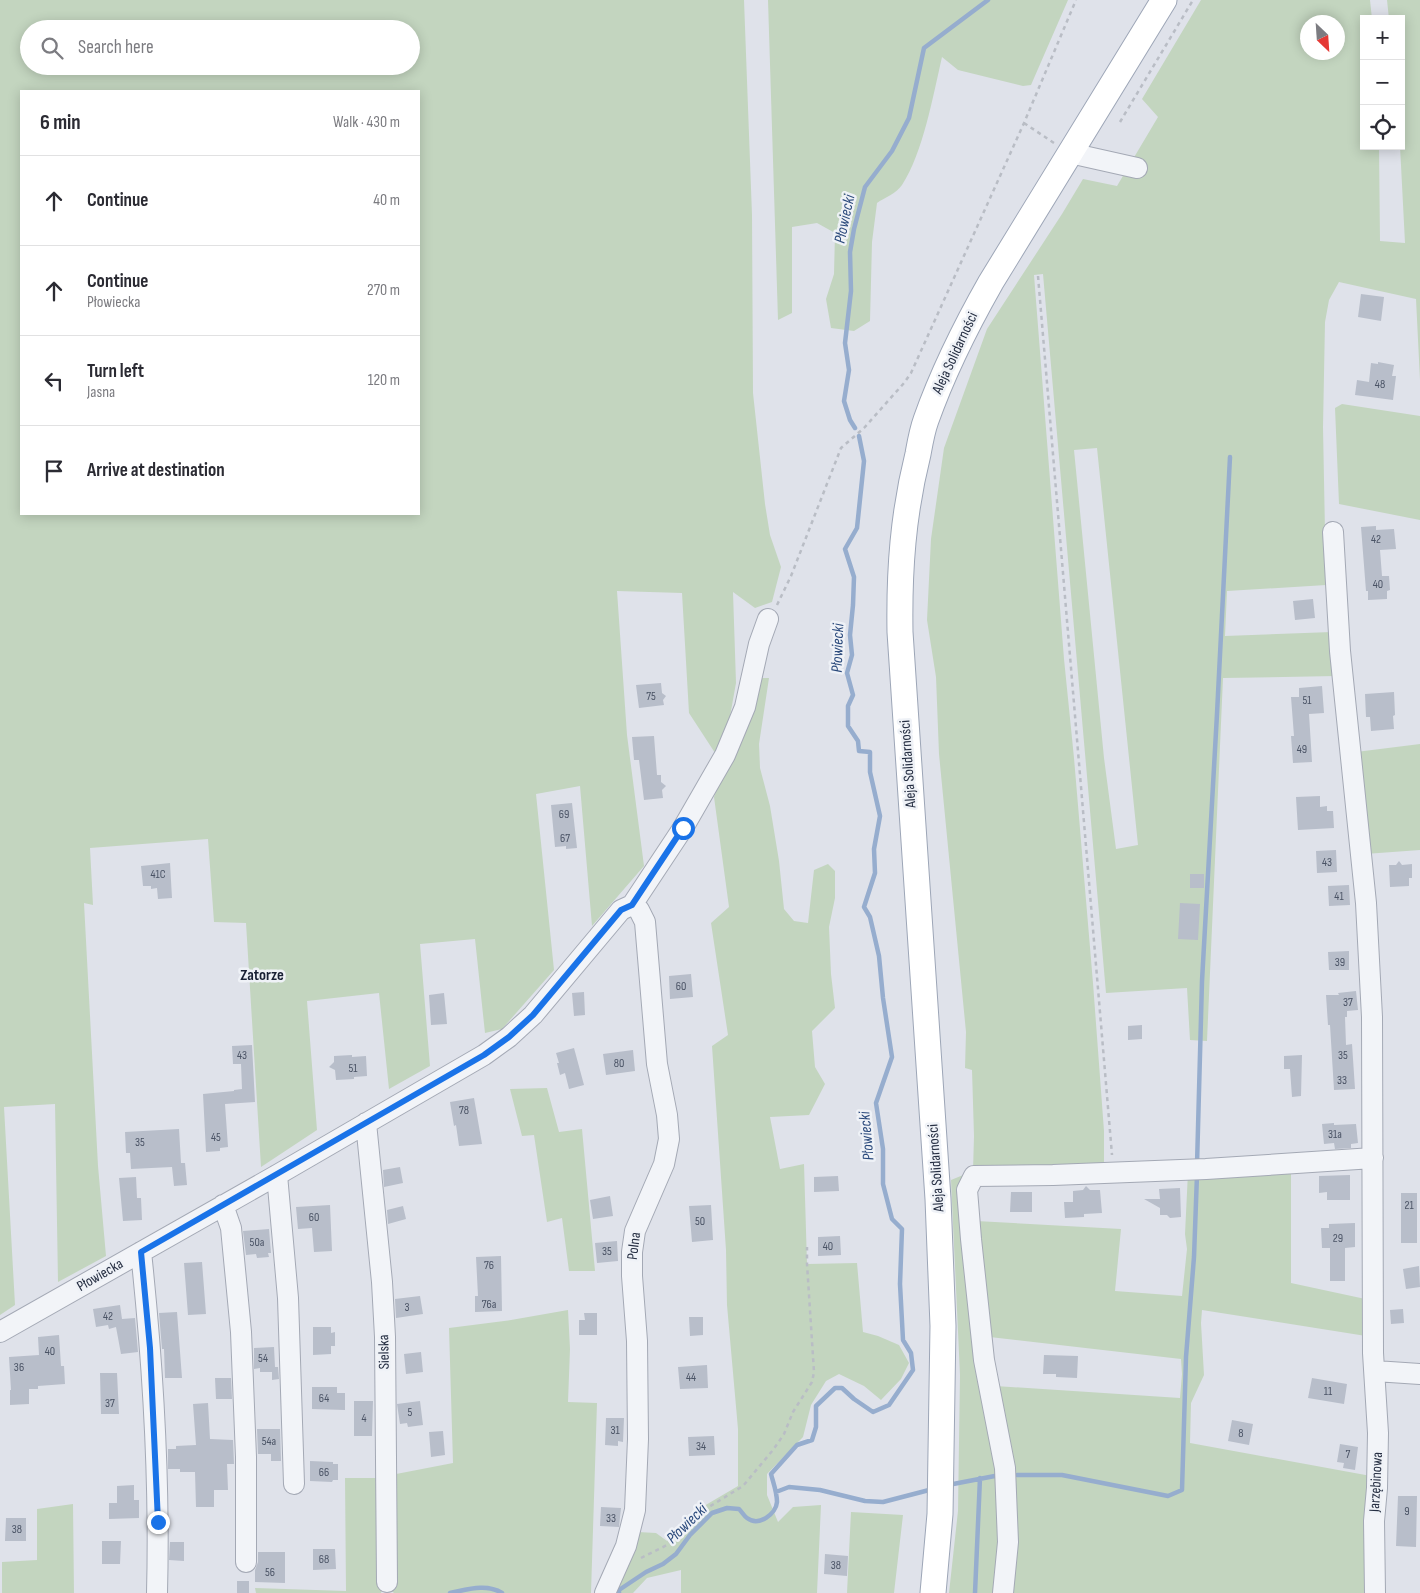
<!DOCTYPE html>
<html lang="en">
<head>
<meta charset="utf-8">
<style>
	body { margin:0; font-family:"Sofia Sans Condensed",sans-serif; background:#f7f7f7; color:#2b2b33 }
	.controls { position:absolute; right:15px; top:15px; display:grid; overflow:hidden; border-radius:0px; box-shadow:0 2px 12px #0003 }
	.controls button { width:45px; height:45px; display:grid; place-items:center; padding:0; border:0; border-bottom:1px solid #e1e1e2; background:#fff; color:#2b2b33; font:25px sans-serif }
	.compass { position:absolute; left:1300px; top:15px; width:45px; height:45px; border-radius:50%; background:#fff; box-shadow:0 2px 12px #0003; rotate:155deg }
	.stop { position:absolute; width:15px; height:15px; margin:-11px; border:4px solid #1a73e8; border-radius:50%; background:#fff }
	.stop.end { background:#1a73e8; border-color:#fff; box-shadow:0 1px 5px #0008 }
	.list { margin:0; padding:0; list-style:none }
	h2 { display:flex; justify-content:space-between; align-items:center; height:65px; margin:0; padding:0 20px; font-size:21px }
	h2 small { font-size:16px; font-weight:400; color:#7c7c81 }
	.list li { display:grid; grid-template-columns:32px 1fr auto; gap:15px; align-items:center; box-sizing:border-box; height:90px; padding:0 20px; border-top:1px solid #e1e1e2 }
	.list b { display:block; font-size:19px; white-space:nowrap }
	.list p { margin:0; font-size:16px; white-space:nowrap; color:#7c7c81 }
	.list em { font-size:16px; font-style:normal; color:#7c7c81 }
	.icon { flex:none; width:28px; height:28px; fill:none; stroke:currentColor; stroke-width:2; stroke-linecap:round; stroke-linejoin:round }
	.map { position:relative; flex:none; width:1420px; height:1593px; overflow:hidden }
	.search { position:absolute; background:#fff; box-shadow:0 2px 12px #0003; left:20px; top:20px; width:400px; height:55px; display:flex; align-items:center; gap:12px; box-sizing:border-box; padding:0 18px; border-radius:28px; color:#7c7c81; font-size:19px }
	.panel { position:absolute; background:#fff; box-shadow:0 2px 12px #0003; left:20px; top:90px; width:400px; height:425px; border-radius:0px }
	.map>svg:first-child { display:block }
</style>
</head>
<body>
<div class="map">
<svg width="1420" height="1593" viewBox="0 0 1420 1593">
	<rect width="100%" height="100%" fill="#dfe2ea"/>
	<path fill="#c3d5bf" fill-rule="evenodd" d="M0,0H744L752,215L753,393L765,504L770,535L781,567L772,602L755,608L733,592L736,683L727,733L717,756L689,713L682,593L617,591L627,735L644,866L592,926L580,786L536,794L554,970L502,1029L485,1033L475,939L420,944L430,1066L389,1089L379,993L307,1001L317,1130L261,1167L246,923L214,922L208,839L90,848L93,905L84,903L98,1166L106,1256L58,1282L55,1104L4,1107L15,1305L0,1315ZM29,29H411V66H29ZM21,91H419V514H21Z
		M768,0H1068L1031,85L1023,86L958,70L942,57C933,96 923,153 902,185C897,193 884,198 877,203L872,242L870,321L854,331L831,328L826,299L834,274L835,233L817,223L792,227V313L778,320Z
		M1201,0H1370L1372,19H1364V146H1379L1380,241L1405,243L1400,146H1401V19H1389L1387,0H1420V380L1416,299L1339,282L1329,300L1325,322L1323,427L1326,585L1227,591L1225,636L1332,632L1336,676L1223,678L1207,1041L1190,1040L1187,988L1106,993L1043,274L1034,275L1064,659L1074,758L1093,983L1104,1131V1167L973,1171L976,1221L1121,1229L1115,1291L1182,1296L1187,1249L1185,1234L1188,1172L1291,1167V1283L1370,1300L1366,1336L1202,1310L1201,1323L1204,1375L1191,1403L1190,1443L1371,1476L1367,1593H949L958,1511L960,1375L951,1180L973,1171L974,1136L972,1070L965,1068L966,1032L939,754L936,677L927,620L931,539L944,448L987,329L1062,214L1083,179L1117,186L1158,117L1142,99ZM1308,22H1338V52H1308ZM1097,448L1138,845L1116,849L1104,758L1074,450ZM981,1336L1181,1359L1182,1374L1180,1398L980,1385Z
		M1342,404L1420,416V520L1339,504L1335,408Z
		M757,678H769L759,744L760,768L770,806L779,861L784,909L794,921L808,923L814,870L828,864L835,871V898L829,927L831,974L835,1008L812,1031L815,1067L825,1084L809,1115L770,1117L780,1169L804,1164L807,1264L857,1263L863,1332L878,1336L899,1345L909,1363L901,1379L881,1400L864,1386L839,1374L826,1381L811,1405L803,1437L767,1474V1495L778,1522L793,1507L821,1505L817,1593H681V1570L647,1578L633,1593H612L638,1532L656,1533L667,1541L687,1516L738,1486V1429L727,1305L726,1250L712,1046L728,1035L711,923L729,907L714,797Z
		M1420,744V850L1365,854L1356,752Z
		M547,1088L559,1132L582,1129L595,1271H569L562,1218L547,1222L534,1135L522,1136L510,1089Z
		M568,1310L570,1349L568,1402L597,1403L591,1593H394L391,1590V1475L453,1463L449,1328L511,1320Z
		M345,1478H379L383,1586L381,1593H256L255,1588L346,1591Z
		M73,1504L74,1593H2V1562L37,1560V1509Z
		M851,1512L903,1515L894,1593H847Z"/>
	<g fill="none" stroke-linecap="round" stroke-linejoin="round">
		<path stroke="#96adce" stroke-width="4.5" d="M855,428L850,420L844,401L849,370L845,343L851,291L850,252L854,229L865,187L892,151L909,118L924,48L988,0
			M1197,1165L1202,981L1217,714L1230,457
			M1017,1475H1062L1168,1496L1182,1490L1186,1357L1194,1257L1197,1175
			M948,1485L1000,1475
			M776,1492L789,1487L820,1490L865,1501L883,1502L933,1489
			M450,1593C466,1590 486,1583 502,1593
			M619,1593V1590L646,1572L663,1564L676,1554L690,1535L712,1513L727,1508L739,1509C742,1512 744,1516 747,1518C759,1527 776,1514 777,1502C777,1492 773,1482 771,1474L797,1445L812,1440L816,1427V1406L835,1388H842L854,1399L873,1412L889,1405L913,1370L911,1353L903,1340L900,1284L902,1229L892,1219L883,1184V1149L876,1103L892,1057L883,998L879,956L870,917L864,907L875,873L874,849L880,816L870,772V752L859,751L858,741L848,726V706L853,695L847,673L852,655L850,635L853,605L854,577L845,549L857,528L864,461L859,436
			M975,1593L980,1478"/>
	</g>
	<path fill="#b8beca" d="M1361,294L1384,297L1381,321L1358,317Z
		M1378,362L1394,365L1392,376H1396L1393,400L1355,395L1357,380L1369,382L1371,363L1378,364Z
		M1376,526V530L1394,529L1396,549L1380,550L1382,576H1389L1390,590L1387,591V599L1368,600V591H1366L1361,527Z
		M1313,599L1315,618L1295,620L1293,601Z
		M661,683L662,693L666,696L663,700L664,705L639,708L636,685Z
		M1322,686L1324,713L1309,714L1312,762L1293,763L1291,736H1294L1291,697H1299V688Z
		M1394,692L1395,715L1393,716L1394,729L1371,731L1370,717H1366L1365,694Z
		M654,736L657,775H661V782L666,786L662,790L663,798L644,800L639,760H634L632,737Z
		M1320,796V807L1327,806V811H1333L1334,828L1298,830L1296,797Z
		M572,803L577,848L566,849V846L555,847L551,805Z
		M1336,850L1337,872L1317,873L1316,851Z
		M1399,861L1402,865L1412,864V878H1409V886L1390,887L1389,865H1396Z
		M170,863L172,898L158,899L157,888L151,889V886H143L141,866Z
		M1190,874H1204V888H1190Z
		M1349,885L1350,905L1329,906L1328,886Z
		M1180,903L1200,904L1198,940L1178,939Z
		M1349,951V970H1329L1328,952Z
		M691,974L693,997L670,999L669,976Z
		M1356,991L1358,1010L1347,1011V1017H1345L1346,1045L1352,1044L1355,1089L1334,1090L1330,1025H1328L1326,995H1339L1338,993Z
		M584,992L585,1015L574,1016L572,993Z
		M444,993L447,1024L431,1025L429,995Z
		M1142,1025V1039L1128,1040V1026Z
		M252,1045L255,1102L225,1104L228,1147L220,1148V1151L206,1152L203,1094L234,1091V1090L242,1089L241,1064H233L232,1046Z
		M574,1048L584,1085L569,1089L565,1073L560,1075L557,1063H559L556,1053Z
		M633,1050L635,1071L606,1075L603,1054Z
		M352,1055V1057L366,1056L367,1076L354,1077V1079L336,1080L335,1070L329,1067L334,1062V1056Z
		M1302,1055L1301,1096L1292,1097L1290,1069H1284V1056Z
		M474,1098L482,1144L459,1146L456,1125L454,1126L450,1102Z
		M1334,1123V1125L1356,1124L1358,1143L1351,1144V1148L1335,1149L1334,1143L1324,1144L1322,1124Z
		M179,1129L181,1163H185L187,1185L174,1186L172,1167L131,1169L130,1153H126L125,1132Z
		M400,1167L403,1183L384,1187L383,1170Z
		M1350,1175V1200H1327V1192L1319,1193V1176Z
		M838,1176L839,1191L814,1192V1177Z
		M136,1177L137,1198H141L142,1220L123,1221L119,1178Z
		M1086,1186L1090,1190H1100L1102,1213L1084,1214V1217L1065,1218L1064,1202H1073V1191L1083,1190Z
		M1180,1188L1181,1217L1170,1218L1167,1215H1160V1208L1144,1199H1160L1159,1189Z
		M1011,1192H1032V1212H1010Z
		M1401,1193H1417V1243H1401Z
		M610,1196L613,1216L593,1219L590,1200Z
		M330,1205L332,1251L314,1252L312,1228L298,1229L296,1207Z
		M711,1205L713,1240L692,1242L689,1206Z
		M403,1206L406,1219L388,1224L387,1210Z
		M1355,1223V1247L1345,1248V1281H1330V1248H1322L1321,1228H1329V1224Z
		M269,1229L271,1253H268L269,1257L257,1258L256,1254L246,1255L243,1231Z
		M840,1236L841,1255L818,1256V1237Z
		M617,1241L618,1261L597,1263L595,1243Z
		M501,1256L502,1311L475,1312V1296H478L476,1257Z
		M202,1262L206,1314L188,1315L184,1263Z
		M1419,1266L1420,1287L1406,1289L1403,1269Z
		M420,1296L423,1314L396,1318L395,1299Z
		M120,1305L122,1319L135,1318L138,1352L121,1354L116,1327L109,1329L108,1325L96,1327L93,1309Z
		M1403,1309L1404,1323L1391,1324L1390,1310Z
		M177,1312L182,1378H165L164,1349H162L159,1313Z
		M584,1313H597V1335H579V1320H585Z
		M689,1317H703V1335L690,1336Z
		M313,1327H331V1333L335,1332V1346H331V1354L313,1355Z
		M59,1335L61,1366H64L65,1384L38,1386V1389H29V1404L10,1405V1390H11L9,1357L39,1355L38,1337Z
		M274,1347L275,1367H278L279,1379L272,1380V1372H260V1368L254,1369V1348Z
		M421,1352L423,1372L406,1374L404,1354Z
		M1044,1355L1078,1356L1077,1378L1056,1377V1374H1043Z
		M707,1365L708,1388L680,1389L678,1367Z
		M100,1373H117L119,1414H101Z
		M215,1378H231L232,1399H216Z
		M1312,1378L1347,1384L1344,1404L1308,1398Z
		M312,1387H337V1393H345V1410L312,1409Z
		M354,1401H373L372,1436H354Z
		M420,1401L423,1425L408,1427L407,1423L400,1424L397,1404Z
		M208,1403L210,1439L233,1440L234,1464H227L228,1490H214V1507H196L195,1472H180V1469H168V1449H176V1446L196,1445L193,1404Z
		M606,1418H624L623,1442L618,1441V1446L605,1445Z
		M1232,1420L1253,1424L1249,1445L1228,1441Z
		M257,1429H280L281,1461H271V1454H258Z
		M443,1431L445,1455L431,1457L429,1432Z
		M714,1436L715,1455L689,1456L688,1437Z
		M1340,1444L1358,1447L1355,1470L1343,1468L1344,1463L1337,1462Z
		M310,1461L333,1462V1464H338V1480H333L332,1482L310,1481Z
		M134,1485V1500H139V1518L109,1519V1503H117V1486Z
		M1398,1496H1417L1416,1547L1396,1546Z
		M601,1507L621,1508L619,1527L600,1526Z
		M6,1518H26V1541H5Z
		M102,1541H121L120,1564H102Z
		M170,1542H184V1561L169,1560Z
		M313,1549H335L336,1569L313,1570Z
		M258,1552H285V1583L255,1582V1570L258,1562Z
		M825,1554L848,1556L847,1576L824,1574Z
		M237,1581H249V1593H237Z"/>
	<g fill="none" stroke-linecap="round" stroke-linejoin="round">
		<defs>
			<path id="minor" d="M1070,153L1137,168
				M1333,532L1340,651L1366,903L1372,1017L1373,1353L1378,1433L1377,1488L1374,1521L1375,1593
				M632,905L683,828L725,755L745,707L759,644L768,619
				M366,1123L382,1282L385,1337L387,1582
				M277,1175L288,1298L294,1484
				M223,1205L231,1228L241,1332L246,1457V1562
				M141,1252C153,1365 160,1479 157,1593
				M0,1332L277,1175L484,1055L509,1037L533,1015L621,910L632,905
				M1375,1371L1420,1374
				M605,1593L626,1546L635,1510L638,1439L637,1341L632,1276V1252L635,1231L664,1164L669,1139L667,1115L657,1064L645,922L639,910L632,905
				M1003,1593L1008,1542L1005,1468L984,1360L971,1239L967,1190L974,1176L1053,1175L1206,1169L1373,1158"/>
			<path id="major" d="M933,1593L940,1514L943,1326L938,1199L900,632C899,570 903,514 918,454C920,443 922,431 926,420C943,372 966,326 991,282L1164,0"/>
		</defs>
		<use href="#minor" stroke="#a4a9b5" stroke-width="22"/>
		<use href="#major" stroke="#9da6b7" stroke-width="27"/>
		<path stroke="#b9bdc5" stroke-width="2.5" stroke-dasharray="4 4" stroke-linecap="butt" d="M1120,122L1193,0
			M1024,123L1054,143
			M1038,276L1112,1155
			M777,605L791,576L841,448L864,428L904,383L911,373L1024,123L1076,0
			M641,1558L669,1544L691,1518L743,1486L773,1450L784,1434L793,1412L812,1382L814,1372L807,1264V1247"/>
		<use href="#minor" stroke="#f2f4f8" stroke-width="20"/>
		<use href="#major" stroke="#fff" stroke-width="25"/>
	</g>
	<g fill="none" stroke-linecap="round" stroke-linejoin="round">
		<path stroke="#1a73e8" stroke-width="6" d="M158,1522L150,1348L141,1252L484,1055L509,1037L533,1015L621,910L632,905L683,828"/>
	</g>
	<g text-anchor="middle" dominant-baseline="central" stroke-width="5" stroke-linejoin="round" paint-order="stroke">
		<g font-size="12" fill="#4a5365">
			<text x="1380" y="384">48</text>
			<text x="1376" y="539">42</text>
			<text x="1378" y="584">40</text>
			<text x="651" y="696">75</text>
			<text x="1307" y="700">51</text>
			<text x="1302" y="749">49</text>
			<text x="564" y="814">69</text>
			<text x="565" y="838">67</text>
			<text x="1327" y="862">43</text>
			<text x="158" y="874">41C</text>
			<text x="1339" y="896">41</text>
			<text x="1340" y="962">39</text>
			<text x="681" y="986">60</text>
			<text x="1348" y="1002">37</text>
			<text x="242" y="1055">43</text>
			<text x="1343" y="1055">35</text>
			<text x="619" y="1063">80</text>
			<text x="353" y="1068">51</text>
			<text x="1342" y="1080">33</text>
			<text x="464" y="1110">78</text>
			<text x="1335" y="1134">31a</text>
			<text x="216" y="1137">45</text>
			<text x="140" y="1142">35</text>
			<text x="1409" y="1205">21</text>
			<text x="314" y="1217">60</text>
			<text x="700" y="1221">50</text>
			<text x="1338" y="1238">29</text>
			<text x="257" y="1242">50a</text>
			<text x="828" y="1246">40</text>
			<text x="607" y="1251">35</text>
			<text x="489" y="1265">76</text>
			<text x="489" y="1304">76a</text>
			<text x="407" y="1307">3</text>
			<text x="108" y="1316">42</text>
			<text x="50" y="1351">40</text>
			<text x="263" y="1358">54</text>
			<text x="19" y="1367">36</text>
			<text x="691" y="1377">44</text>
			<text x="1328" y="1391">11</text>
			<text x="324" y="1398">64</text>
			<text x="110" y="1403">37</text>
			<text x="410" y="1412">5</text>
			<text x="364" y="1418">4</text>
			<text x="615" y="1430">31</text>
			<text x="1241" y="1433">8</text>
			<text x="269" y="1441">54a</text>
			<text x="701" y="1446">34</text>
			<text x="1348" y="1454">7</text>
			<text x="324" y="1472">66</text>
			<text x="1407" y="1511">9</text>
			<text x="611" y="1518">33</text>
			<text x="17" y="1529">38</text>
			<text x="324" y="1559">68</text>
			<text x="836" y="1565">38</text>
			<text x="270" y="1572">56</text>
		</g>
		<g font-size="15" fill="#262f43" stroke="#eff2f7">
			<text transform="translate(955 353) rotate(-65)">Aleja Solidarności</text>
			<text transform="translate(908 764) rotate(-94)">Aleja Solidarności</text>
			<text transform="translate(936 1168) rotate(-94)">Aleja Solidarności</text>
			<text transform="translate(634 1246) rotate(-83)">Polna</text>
			<text transform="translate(100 1275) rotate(-30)">Płowiecka</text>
			<text transform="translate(384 1352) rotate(-91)">Sielska</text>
			<text transform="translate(1376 1482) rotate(-87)">Jarzębinowa</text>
		</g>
		<g font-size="16" font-style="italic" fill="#2b4a7c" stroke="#eff2f7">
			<text transform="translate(845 219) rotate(-78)">Płowiecki</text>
			<text transform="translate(838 648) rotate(-88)">Płowiecki</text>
			<text transform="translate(867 1136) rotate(-95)">Płowiecki</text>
			<text transform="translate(687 1524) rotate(-44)">Płowiecki</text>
		</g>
		<g font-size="16" font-weight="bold" fill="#182034" stroke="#eff2f7">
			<text x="262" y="975">Zatorze</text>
		</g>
	</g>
</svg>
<div class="controls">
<button>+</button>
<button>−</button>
<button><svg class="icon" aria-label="locate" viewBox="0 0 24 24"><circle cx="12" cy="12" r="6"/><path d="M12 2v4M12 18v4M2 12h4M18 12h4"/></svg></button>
</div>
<svg class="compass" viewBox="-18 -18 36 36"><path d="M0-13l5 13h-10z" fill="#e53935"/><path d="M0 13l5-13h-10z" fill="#7c7c81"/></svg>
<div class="stop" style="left:683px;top:828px"></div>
<div class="stop end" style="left:158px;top:1522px"></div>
<div class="search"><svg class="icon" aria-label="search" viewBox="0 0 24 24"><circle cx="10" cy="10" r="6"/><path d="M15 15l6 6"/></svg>Search here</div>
<section class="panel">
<h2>6 min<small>Walk · 430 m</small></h2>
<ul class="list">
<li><svg class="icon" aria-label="ahead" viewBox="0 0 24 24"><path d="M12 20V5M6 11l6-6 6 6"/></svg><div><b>Continue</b></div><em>40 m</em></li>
<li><svg class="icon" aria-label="ahead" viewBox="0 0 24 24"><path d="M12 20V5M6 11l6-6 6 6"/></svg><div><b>Continue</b><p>Płowiecka</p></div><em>270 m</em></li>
<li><svg class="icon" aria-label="left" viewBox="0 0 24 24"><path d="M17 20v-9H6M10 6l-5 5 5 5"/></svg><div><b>Turn left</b><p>Jasna</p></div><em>120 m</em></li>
<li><svg class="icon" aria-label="arrive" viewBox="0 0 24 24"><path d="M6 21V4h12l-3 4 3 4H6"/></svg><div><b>Arrive at destination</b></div></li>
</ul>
</section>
</div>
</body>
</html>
